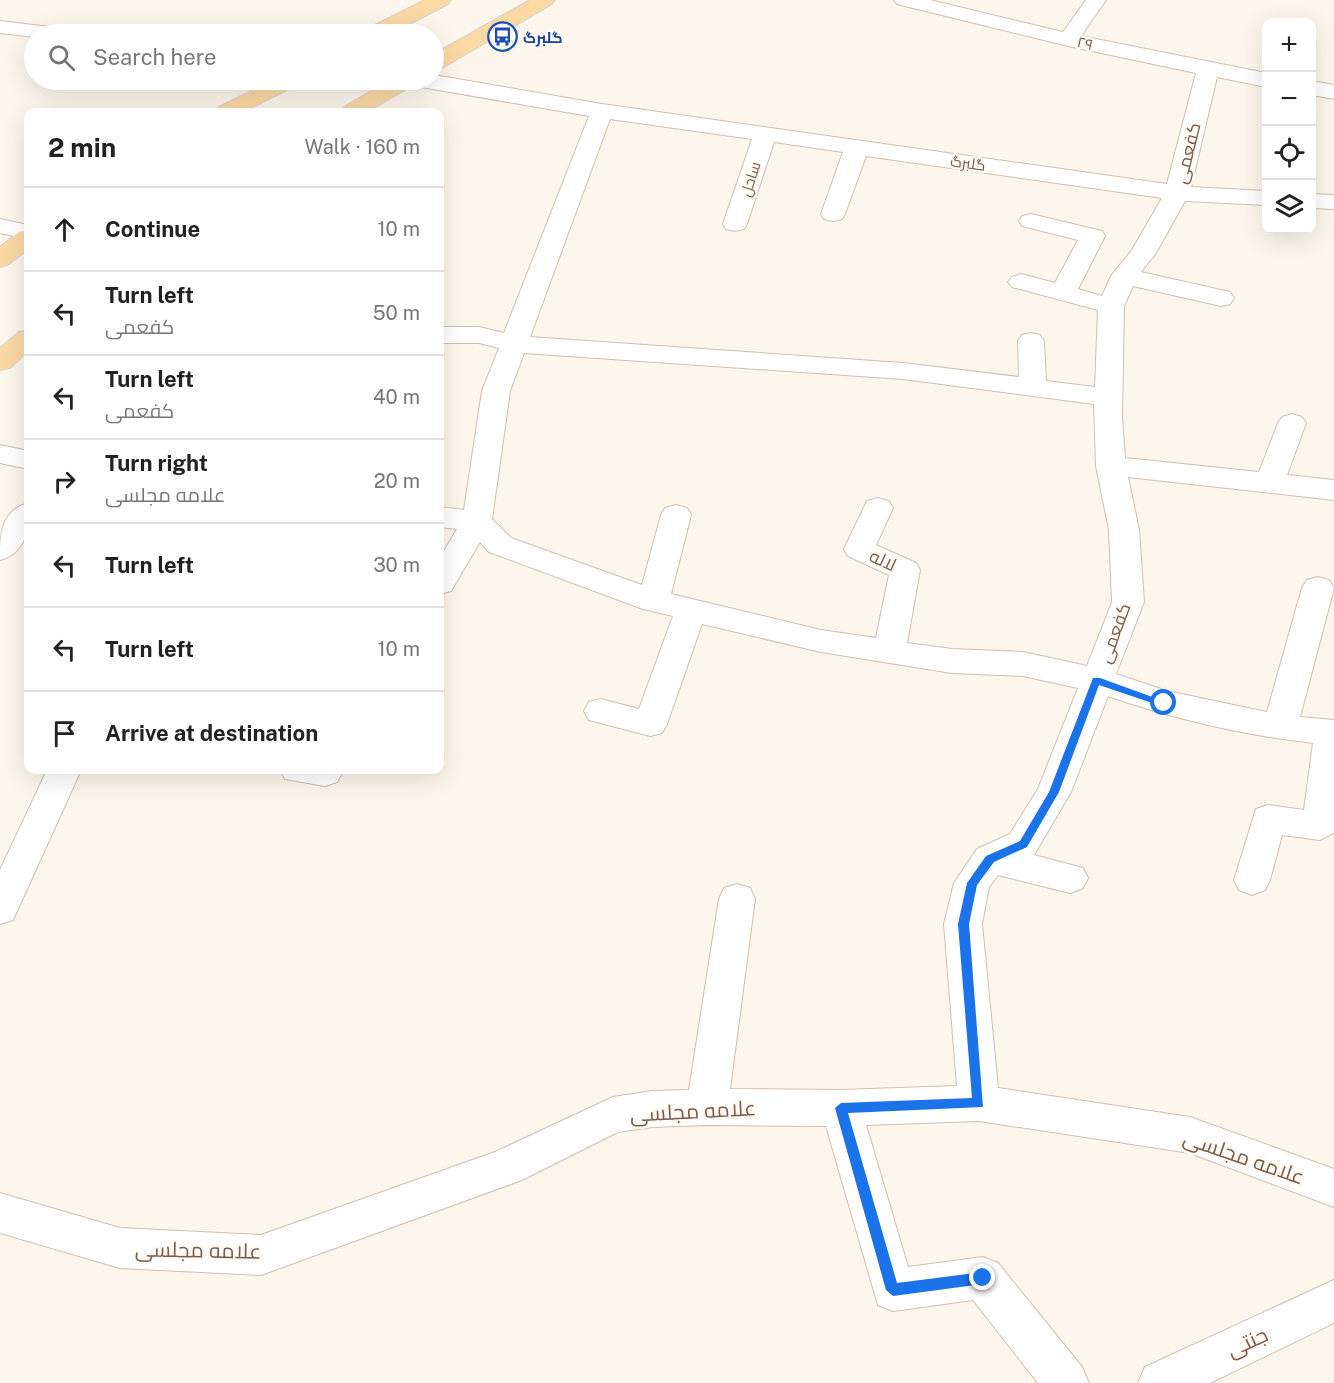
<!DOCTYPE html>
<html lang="en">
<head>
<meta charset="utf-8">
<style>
	body { margin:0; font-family:"Public Sans",Cairo,sans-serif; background:#f6f6f6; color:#222 }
	.controls { position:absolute; right:18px; top:18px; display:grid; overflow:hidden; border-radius:12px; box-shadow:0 6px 24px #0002 }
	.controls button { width:54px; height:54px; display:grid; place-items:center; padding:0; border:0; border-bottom:2px solid #e0e0e0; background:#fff; color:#222; font:30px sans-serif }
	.stop { position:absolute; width:18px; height:18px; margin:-14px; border:4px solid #1a73e8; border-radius:50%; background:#fff }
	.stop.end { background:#1a73e8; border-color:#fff; box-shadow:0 2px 6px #0008 }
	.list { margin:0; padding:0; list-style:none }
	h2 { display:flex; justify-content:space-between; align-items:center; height:78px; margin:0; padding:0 24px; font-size:26px }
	h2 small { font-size:20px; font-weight:400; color:#767676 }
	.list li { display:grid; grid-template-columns:39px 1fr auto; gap:18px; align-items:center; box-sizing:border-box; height:84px; padding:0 24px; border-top:2px solid #e0e0e0 }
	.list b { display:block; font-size:22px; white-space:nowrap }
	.list p { margin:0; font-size:20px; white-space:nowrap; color:#767676 }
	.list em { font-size:20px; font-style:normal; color:#767676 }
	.icon { flex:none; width:33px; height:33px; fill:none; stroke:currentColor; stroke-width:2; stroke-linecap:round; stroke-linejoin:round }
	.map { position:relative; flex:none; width:1334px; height:1383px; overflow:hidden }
	.search { position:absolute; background:#fff; box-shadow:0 6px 24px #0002; left:24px; top:24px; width:420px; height:66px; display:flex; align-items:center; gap:15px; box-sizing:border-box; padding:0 21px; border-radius:33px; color:#767676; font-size:22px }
	.panel { position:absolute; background:#fff; box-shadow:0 6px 24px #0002; left:24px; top:108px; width:420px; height:666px; border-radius:12px }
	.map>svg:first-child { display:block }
</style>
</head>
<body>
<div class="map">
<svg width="1334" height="1383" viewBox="0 0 1334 1383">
	<rect width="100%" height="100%" fill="#fdf6ec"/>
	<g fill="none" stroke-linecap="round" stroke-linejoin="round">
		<defs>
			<path id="minor" d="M894,0H930L1063,32L1086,0H1106L1081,36L1266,73V87L1217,77L1191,187L1266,191V205L1185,201L1156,253L1141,272L1230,292L1234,298L1230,304L1221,306L1133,286L1124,306L1122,416L1125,458L1259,472L1278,423L1282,417L1292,414L1302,417L1306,423L1287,475L1334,480V500L1128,477L1139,530L1144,602L1116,674L1167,691L1267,712L1302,588L1307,580L1318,577L1329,580L1334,588L1300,717L1334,720V833L1320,840L1282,835L1270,880L1265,890L1252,895L1239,890L1234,880L1256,809L1268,805L1304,810L1313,743C1243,735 1174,719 1108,696L1071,792L1034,855L1083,868L1088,878L1083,888L1070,893L998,875L989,887L982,924L998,1088L1190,1117L1334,1169V1207L1190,1153L979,1121L866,1125L908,1267L983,1257L998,1263L1082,1367L1089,1383H1038L973,1300L893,1311L878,1305L826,1126L707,1125L652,1127L618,1132L522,1180L261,1275L120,1268L0,1233V1193L120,1228L261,1235L495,1152L613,1097L652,1091L689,1090L719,899L724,888L737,884L750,888L755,899L730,1089L841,1090L957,1086L944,924L954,883L977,849L1010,834L1038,789L1078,688L1023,676L952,673L821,652L702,624L667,724L662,733L650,736L589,720L584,711L589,702L601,699L639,709L673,616L643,609L489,552L480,542L451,591L440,594V558L457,529L440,527V507L464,510L482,391L499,348L479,343H440V327H479L504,333L589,116L421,87L413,85L410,80H434V75L602,104L1167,184L1196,73L1068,46L897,4ZM610,119L752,139L723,224L726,229L735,231L744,229L747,224L774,142L843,152L821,214L824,219L833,221L842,219L845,214L866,156L1162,198L1132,250L1111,276L1102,296L1078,289L1105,236L1102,231L1031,214L1022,216L1019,221L1022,226L1078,240L1055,283L1021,274L1012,277L1008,282L1012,287L1098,310L1095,387L1046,381L1044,341L1040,335L1031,333L1022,335L1018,341L1019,377L903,363L530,337ZM524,353L903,379L1094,404L1096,466L1109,530L1112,602L1087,666L1023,652L952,649L907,643L920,570L916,563L876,545L893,508L889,501L878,498L867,501L844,549L848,556L889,575L876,638L821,630L671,594L691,515L687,508L676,505L665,508L661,515L642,585L511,538L492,519L510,391Z
				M0,21L59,28L67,29L70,34H34V37L0,33Z
				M1312,81L1334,85V99L1312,95Z
				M1312,194L1334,195V209L1312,208Z
				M0,219L28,225V239L0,233Z
				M0,445L28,451V469L0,463Z
				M28,503C30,527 27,553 0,560C0,536 0,511 28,503Z
				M47,770H81L13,920L0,924V870Z
				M280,770H344L337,782L325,786L285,779Z
				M1334,1280V1323L1210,1383H1138L1145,1367Z"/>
			<path id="major" d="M425,0H451L448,4L390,34H364L367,29Z
				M530,0H555L552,4L442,68L434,69V54Z
				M273,80H300L297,85L243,112H216L219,107Z
				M390,80H416L413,85L367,112H341L344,107Z
				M28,230V249L9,264L0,267V247L19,232Z
				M28,330V351L10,368L0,370V348L19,332Z"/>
		</defs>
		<use href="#minor" stroke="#d1beb0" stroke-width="2"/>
		<use href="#major" stroke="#dad1cd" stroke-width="2"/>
		<use href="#minor" fill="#fff" fill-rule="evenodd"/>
		<use href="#major" fill="#fbd9a5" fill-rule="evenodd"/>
	</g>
	<path fill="#1a73e8" d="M1093,678H1100L1169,703L1164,707L1099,685L1059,792L1027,847L994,862L977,885L969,924L983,1107L848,1113L897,1283L983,1272L989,1278L983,1284L893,1296L886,1290L835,1108L841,1103L972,1098L958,924L967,883L986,856L1020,841L1049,792Z"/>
	<defs>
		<symbol id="bus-ring" viewBox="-11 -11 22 22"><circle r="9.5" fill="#fffaf3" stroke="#1a4fb4" stroke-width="1.5"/><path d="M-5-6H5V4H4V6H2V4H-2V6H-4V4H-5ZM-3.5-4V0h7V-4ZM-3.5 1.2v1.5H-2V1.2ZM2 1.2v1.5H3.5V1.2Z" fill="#1a4fb4"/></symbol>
	</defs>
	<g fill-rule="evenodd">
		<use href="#bus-ring" x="486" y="20" width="33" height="33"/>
	</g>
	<g text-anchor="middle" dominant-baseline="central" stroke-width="5" stroke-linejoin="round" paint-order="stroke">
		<g font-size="15" font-weight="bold" fill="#164399" stroke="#fffaf3" text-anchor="start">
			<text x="523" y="37">گلبرگ</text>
		</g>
		<g font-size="15" fill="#7a5c4d" stroke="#fffaf3">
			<text transform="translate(1085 43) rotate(12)">۲۹</text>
			<text transform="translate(968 163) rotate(8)">گلبرگ</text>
			<text transform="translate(750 179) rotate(-72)">ساحل</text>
		</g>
		<g font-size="18" fill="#7a5c4d" stroke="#fffaf3">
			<text transform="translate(1187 153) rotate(-76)">کفعمی</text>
			<text transform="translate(883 560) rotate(25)">لاله</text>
			<text transform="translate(1114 633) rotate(-70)">کفعمی</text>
		</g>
		<g font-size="21" fill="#7a5c4d" stroke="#fffaf3">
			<text transform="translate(693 1111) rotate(-3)">علامه مجلسی</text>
			<text transform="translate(1244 1157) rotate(19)">علامه مجلسی</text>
			<text transform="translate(198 1250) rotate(1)">علامه مجلسی</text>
			<text transform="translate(1247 1342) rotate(-25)">جنتی</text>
		</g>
	</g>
</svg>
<div class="controls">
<button>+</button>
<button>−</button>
<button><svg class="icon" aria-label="locate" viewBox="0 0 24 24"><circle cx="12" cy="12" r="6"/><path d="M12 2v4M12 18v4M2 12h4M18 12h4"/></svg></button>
<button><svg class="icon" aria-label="layers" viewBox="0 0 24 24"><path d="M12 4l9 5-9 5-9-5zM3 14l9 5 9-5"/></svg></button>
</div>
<div class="stop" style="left:1164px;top:703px"></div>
<div class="stop end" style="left:983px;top:1278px"></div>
<div class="search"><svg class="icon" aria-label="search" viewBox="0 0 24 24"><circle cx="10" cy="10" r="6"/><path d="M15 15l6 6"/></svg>Search here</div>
<section class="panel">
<h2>2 min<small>Walk · 160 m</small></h2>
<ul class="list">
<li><svg class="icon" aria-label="ahead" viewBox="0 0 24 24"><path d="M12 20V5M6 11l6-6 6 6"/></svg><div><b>Continue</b></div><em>10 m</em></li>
<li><svg class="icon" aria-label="left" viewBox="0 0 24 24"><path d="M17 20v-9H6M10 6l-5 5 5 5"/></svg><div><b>Turn left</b><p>کفعمی</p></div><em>50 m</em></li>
<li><svg class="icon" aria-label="left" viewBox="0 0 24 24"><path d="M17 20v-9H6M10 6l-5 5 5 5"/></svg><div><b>Turn left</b><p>کفعمی</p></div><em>40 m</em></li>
<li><svg class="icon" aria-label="right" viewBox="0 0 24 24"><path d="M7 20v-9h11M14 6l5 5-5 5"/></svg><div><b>Turn right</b><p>علامه مجلسی</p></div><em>20 m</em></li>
<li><svg class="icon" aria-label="left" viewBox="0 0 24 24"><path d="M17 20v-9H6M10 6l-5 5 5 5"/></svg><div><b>Turn left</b></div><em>30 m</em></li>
<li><svg class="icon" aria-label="left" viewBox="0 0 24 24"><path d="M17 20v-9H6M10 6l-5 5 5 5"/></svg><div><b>Turn left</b></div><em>10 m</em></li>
<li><svg class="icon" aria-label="arrive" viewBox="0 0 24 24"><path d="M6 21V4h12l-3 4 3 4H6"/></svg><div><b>Arrive at destination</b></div></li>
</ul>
</section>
</div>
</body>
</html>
